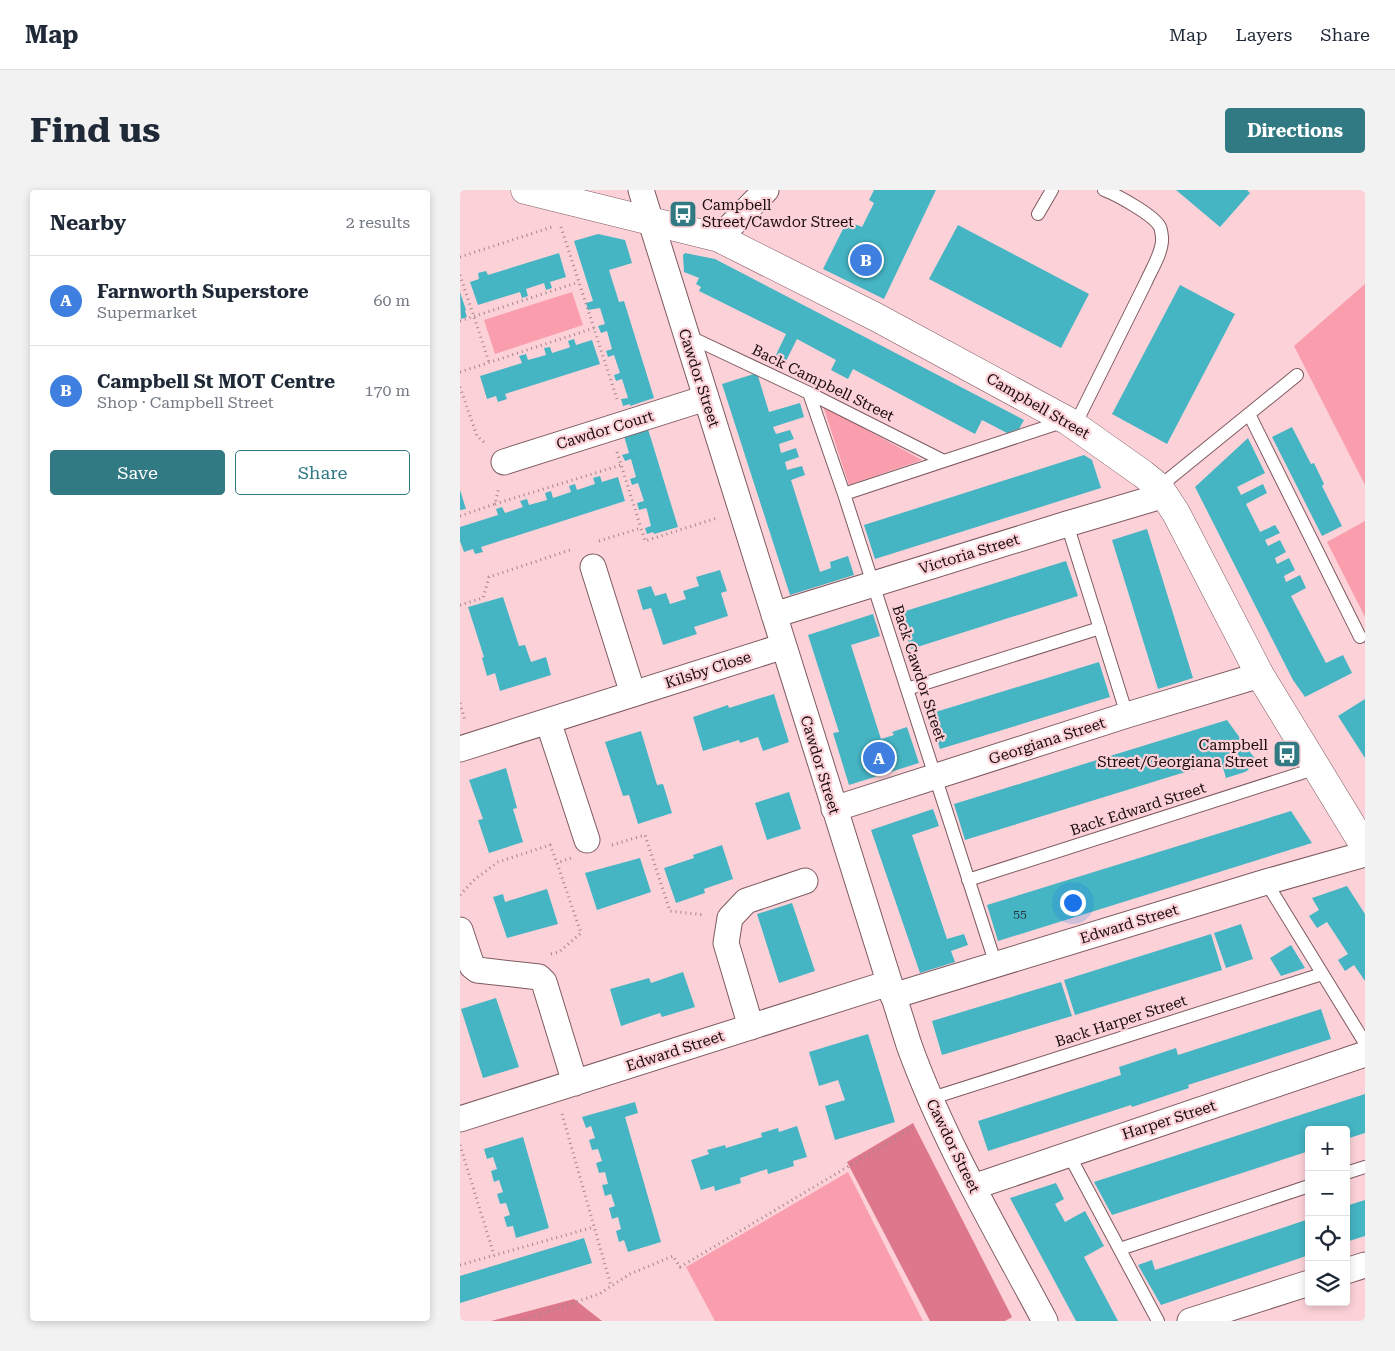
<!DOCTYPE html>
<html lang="en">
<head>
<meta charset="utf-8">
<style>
	body { margin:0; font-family:"Roboto Serif",serif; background:#f2f2f3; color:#1f2937 }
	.controls { position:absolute; right:15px; bottom:15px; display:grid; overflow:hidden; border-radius:5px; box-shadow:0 2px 8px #0003 }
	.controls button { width:45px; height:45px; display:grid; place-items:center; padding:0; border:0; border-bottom:1px solid #e0e1e3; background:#fff; color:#1f2937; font:25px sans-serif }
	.you { position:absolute; left:612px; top:712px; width:18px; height:18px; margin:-12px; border:4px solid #fff; border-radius:50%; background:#1a73e8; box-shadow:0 0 0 8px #1a73e833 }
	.badge { display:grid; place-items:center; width:32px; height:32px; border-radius:50%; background:#327a83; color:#fff; font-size:16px; font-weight:700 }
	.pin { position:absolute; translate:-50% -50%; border:2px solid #fff; box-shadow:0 1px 5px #0006 }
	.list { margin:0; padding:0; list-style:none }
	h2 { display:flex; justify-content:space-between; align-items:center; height:65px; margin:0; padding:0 20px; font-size:21px }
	h2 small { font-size:16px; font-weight:400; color:#747a83 }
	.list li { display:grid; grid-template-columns:32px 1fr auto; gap:15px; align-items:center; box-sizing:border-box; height:90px; padding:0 20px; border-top:1px solid #e0e1e3 }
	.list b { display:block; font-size:19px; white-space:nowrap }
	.list p { margin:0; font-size:16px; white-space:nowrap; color:#747a83 }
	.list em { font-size:16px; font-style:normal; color:#747a83 }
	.actions { display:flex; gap:10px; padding:15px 20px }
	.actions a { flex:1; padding:11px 0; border:1px solid #327a83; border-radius:5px; text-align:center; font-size:18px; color:#327a83 }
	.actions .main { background:#327a83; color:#fff }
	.icon { flex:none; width:28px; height:28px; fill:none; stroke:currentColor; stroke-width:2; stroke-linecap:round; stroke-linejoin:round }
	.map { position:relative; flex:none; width:905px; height:1131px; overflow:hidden; border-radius:5px }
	header { display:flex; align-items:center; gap:30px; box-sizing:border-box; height:70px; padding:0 25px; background:#fff; border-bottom:1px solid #e0e1e3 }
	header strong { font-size:24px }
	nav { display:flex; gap:28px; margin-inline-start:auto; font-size:18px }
	.intro { display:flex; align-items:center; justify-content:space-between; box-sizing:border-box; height:120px; padding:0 30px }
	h1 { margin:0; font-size:35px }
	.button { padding:12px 22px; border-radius:5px; background:#327a83; color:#fff; font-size:18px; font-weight:700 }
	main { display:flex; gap:30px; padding:0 30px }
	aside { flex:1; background:#fff; border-radius:5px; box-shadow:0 2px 8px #0003 }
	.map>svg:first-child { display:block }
</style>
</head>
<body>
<header>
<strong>Map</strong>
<nav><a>Map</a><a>Layers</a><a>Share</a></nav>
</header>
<div class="intro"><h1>Find us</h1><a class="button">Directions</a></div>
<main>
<aside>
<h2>Nearby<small>2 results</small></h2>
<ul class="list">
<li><span class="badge" style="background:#3f7fe0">A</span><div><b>Farnworth Superstore</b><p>Supermarket</p></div><em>60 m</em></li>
<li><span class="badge" style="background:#3f7fe0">B</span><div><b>Campbell St MOT Centre</b><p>Shop · Campbell Street</p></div><em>170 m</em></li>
</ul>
<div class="actions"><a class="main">Save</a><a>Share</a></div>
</aside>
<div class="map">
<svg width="905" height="1131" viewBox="0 0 905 1131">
	<rect width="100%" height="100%" fill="#fcd2d8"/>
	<path fill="#fa9eae" d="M905,94V295L834,156Z
		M112,102L123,135L35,164L24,130Z
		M363,216L462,270L389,295Z
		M905,331V427L867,352Z
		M388,982L463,1131H255L226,1077Z"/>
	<path fill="#dd788c" d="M453,933L552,1127L545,1131H470L387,972Z
		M114,1109L142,1131H31Z"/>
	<path fill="#45b4c3" d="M414,0H476L424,109L363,79L387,31L402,37L414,13L409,10Z
		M716,0H787L790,3L760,37Z
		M498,35L629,104L601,158L469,89Z
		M138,44L165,50L172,73L149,80L159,112L164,111L194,208L170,216V214L163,216L161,209L168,208L162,189L156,191L154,185L160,183L154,165L148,167L146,161L152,159L147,141L141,143L138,136L145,134L140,118L128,120L126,113L133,111L114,51Z
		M99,63L106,87L90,92L92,98L86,100L84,93L66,99L68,106L62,108L60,102L18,115L10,92L19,89L18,83L26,81L28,85Z
		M225,63L255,69L564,230L559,239L547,243L522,230L515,244L393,179L388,189L371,180L376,170L337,149L325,173L315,167L326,144L239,101L241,97L236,94L239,88L224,82L223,65Z
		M720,95L775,124L707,254L652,224Z
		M0,102L6,120L5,121L7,127L1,129Z
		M114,149L116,155L132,150L140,174L45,204L47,209L38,212L36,206L27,209L20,186L62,173L59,166L66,164L68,170L86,165L84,158L90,157L92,163L108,158L110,157L108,151Z
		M297,183L309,222L340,213L344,227L313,237L316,244L330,240L334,249L319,254L321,263L336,258L339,267L325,272L327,280L342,276L345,285L331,290L360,382L371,378L370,372L388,366L394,385L330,405L262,194Z
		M832,237L851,274L854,273L864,294L862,296L882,336L862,346L812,247Z
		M188,239L218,337L194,344L193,342L187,344L185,338L191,336L187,320L186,318L179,320L177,313L184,311L178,293L172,295L170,289L176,287L171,269L165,271L162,265L169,263L164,246Z
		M788,248L805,283L777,297L781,305L803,294L807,303L786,314L800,342L815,335L820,343L805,350L808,356L820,350L826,362L815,368L817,374L829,368L835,380L824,386L826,392L840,385L846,398L831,406L866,473L883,465L892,483L845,507L833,490L735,297Z
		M624,265L632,270L641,298L415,369L404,335Z
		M140,286L142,292L158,287L165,311L21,357L23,362L15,364L13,359L4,362L0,351V337L38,325L36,319L42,317L45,323L63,317L60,311L67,309L69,315L87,310L85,303L91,301L93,308L111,302L109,296L115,294L117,300L135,294L133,288Z
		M0,300L6,319L0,320Z
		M687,339L733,488L698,499L652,350Z
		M606,371L618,406L451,459L439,423Z
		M260,380L267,401L261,403L268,426L234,437L237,444L203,455L191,418L183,420L177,400L191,396L195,406L206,403L210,414L226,409L223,401L239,396L236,387Z
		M43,407L59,456L65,455L71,472L86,467L91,485L40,501L35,483L27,486L22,468L24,467L8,417Z
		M413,424L420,446L391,455L397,474L421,549L434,545L432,542L447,537L459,573L389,595L373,543L379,542L348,445Z
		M639,472L650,507L480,559L469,524Z
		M314,504L329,552L303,561L298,547L280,553L279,550L243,561L233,527L268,515L269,518Z
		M905,509V568L878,526Z
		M767,530L798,573L785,582L766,588L761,571L505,650L494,614Z
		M181,541L197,595L203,594L212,623L178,634L169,605L163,606L145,552Z
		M46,578L57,618L53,619L63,652L29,663L18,630L23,629L9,590Z
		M329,602L341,639L307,650L295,613Z
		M473,619L479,636L452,645L487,749L504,744L508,755L491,761L495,772L460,783L411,640Z
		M831,621L852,653L538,751L527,715Z
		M262,655L273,689L244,699L245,703L216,713L204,678L234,668L233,665Z
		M180,668L191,702L137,720L125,683Z
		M887,696L905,724V791L894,775L885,781L878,770L888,764L867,732L857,738L849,726L859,720L852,708Z
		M87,699L98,734L47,748L33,707L43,704L45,712Z
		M332,713L355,781L319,793L297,724Z
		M781,734L793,769L766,778L754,743Z
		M751,744L762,780L615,825L604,790Z
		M831,755L845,778L821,786L810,768Z
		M223,782L235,817L202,827L200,823L161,836L150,799L189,788L191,793Z
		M601,792L612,826L482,865L472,831Z
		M36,808L59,877L23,888L1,819Z
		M861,819L871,849L728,895L729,898L672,917L671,915L528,961L518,931L661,885L659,877L716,858L718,865Z
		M408,844L435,932L375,950L365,916L385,910L378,890L359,896L349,862Z
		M905,904V943L886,949V940H849V961L779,984L652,1025L634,992Z
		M175,912L178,923L165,927L201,1052L168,1062L164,1050L159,1052L156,1041L161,1039L158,1027L152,1029L149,1018L155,1016L151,1004L145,1006L142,995L148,994L145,982L139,983L136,973L142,971L138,959L132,960L129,950L135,948L131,936L126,938L122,927Z
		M337,936L347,967L333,971L334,976L308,984L307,979L280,988L281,993L255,1001L254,996L241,1000L231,970L249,964L247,960L265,955L266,958L302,947L301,943L318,938L319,942Z
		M63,947L89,1038L56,1048L53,1036L47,1037L44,1027L50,1025L46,1013L40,1014L37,1004L43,1002L39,990L34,992L31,981L37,979L33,967L27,969L24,959Z
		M596,993L604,1009L595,1014L605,1032L625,1021L644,1056L624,1067L658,1131H616L550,1008Z
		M905,1010V1046L886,1052V1016Z
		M849,1029V1065L701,1115L678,1075L692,1070L695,1080Z
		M124,1048L132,1073L0,1113V1086Z"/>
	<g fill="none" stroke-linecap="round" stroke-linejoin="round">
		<defs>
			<path id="service" d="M578,24L592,0
				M228,146L349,203L484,271
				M349,203L384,304L536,775
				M789,224L900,447
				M615,235L686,92C691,80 703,62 702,48C702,46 701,39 700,37C694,25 657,5 644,0
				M699,297L837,185
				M384,304L605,231
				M607,334L667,525
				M447,499L640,438
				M508,690L857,578
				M806,692L905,853
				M469,909L862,784
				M608,963L698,1131
				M886,983L905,977
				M660,1059L849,996"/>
			<path id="minor" d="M181,0L449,855C484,952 537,1041 585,1131
				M259,48L306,0
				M44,272L246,208
				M133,377L173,504
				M314,425L607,334L705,305
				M88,531L127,650
				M0,559L324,456
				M374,619L667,525L800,485
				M0,740L12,776L17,780L79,787L84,792L115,893
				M433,806L806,692L905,664
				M291,837L266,753L270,728L286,711L345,691
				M0,929L429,793
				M513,997L905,864
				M886,1081L905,1075
				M730,1131L849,1093"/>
			<path id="tertiary" d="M65,0L259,48L416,127L608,231L683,284L699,297L716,323L800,485L905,657"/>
		</defs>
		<use href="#service" stroke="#7e5a60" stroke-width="14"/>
		<use href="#minor" stroke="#7e5a60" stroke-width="27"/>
		<use href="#tertiary" stroke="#7e5a60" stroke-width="29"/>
		<path stroke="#a4858a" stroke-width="3" stroke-dasharray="1 4" stroke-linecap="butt" d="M101,37L157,209
			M0,67L95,36
			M0,85L29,172
			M0,131L119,92
			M0,182L134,138
			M0,197L17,246L26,254
			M157,262L181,338
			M35,314L161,275
			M0,326L35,314L39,297
			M139,351L181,338L185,351L257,328
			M0,415L23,408L29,387L113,359
			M0,513L5,531
			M152,655L185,645L210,721L244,725
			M0,705L15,689L38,672L90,655L97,673
			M91,764L99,762L121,743L97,673L111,668
			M102,924L151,1096
			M0,955L34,1065
			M0,1075L134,1037
			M60,1131L139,1104L170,1084L213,1066L220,1077L456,936"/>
		<use href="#service" stroke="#fff" stroke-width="12"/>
		<use href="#minor" stroke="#fff" stroke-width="25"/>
		<use href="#tertiary" stroke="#fff" stroke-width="28"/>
	</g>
	<defs>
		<symbol id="bus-square" viewBox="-11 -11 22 22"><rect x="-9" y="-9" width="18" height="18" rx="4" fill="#327a83" stroke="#fcd2d8"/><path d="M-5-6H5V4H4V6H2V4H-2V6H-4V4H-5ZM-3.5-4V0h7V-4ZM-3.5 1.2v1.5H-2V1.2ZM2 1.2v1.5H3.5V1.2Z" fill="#fff"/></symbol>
	</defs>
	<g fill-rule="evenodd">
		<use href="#bus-square" x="207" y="8" width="32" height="32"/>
		<use href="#bus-square" x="811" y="548" width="32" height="32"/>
	</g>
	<g text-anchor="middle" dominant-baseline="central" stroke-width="4.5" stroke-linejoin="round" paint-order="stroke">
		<g font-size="12" fill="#25363c">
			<text x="560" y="724">55</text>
		</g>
		<g font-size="15" fill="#1a0c0f" stroke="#fcd2d8" text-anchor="start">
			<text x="242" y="15">Campbell<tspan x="242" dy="17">Street/Cawdor Street</tspan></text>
			<text x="808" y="555" text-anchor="end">Campbell<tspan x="808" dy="17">Street/Georgiana Street</tspan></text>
		</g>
		<g font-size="15" fill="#1a0c0f" stroke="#fcd2d8">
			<text transform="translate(239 188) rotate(72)">Cawdor Street</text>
			<text transform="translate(363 193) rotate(26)">Back Campbell Street</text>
			<text transform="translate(578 216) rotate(30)">Campbell Street</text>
			<text transform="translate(145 240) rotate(-17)">Cawdor Court</text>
			<text transform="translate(509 364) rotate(-17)">Victoria Street</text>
			<text transform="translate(248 480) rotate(-18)">Kilsby Close</text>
			<text transform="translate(459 483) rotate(72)">Back Cawdor Street</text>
			<text transform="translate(587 551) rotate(-18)">Georgiana Street</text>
			<text transform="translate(360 575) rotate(73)">Cawdor Street</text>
			<text transform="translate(678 619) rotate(-18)">Back Edward Street</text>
			<text transform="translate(669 734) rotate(-17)">Edward Street</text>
			<text transform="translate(661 831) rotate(-18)">Back Harper Street</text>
			<text transform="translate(215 861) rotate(-18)">Edward Street</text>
			<text transform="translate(709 930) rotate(-18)">Harper Street</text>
			<text transform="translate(493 956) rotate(64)">Cawdor Street</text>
		</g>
	</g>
</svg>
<div class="controls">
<button>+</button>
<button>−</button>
<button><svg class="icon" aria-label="locate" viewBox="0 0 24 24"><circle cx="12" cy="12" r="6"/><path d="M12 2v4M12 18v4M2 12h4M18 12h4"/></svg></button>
<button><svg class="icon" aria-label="layers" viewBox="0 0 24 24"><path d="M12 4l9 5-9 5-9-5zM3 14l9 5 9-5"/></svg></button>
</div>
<div class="you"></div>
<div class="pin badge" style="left:419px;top:568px;background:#3f7fe0">A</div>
<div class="pin badge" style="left:406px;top:70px;background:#3f7fe0">B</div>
</div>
</main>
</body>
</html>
